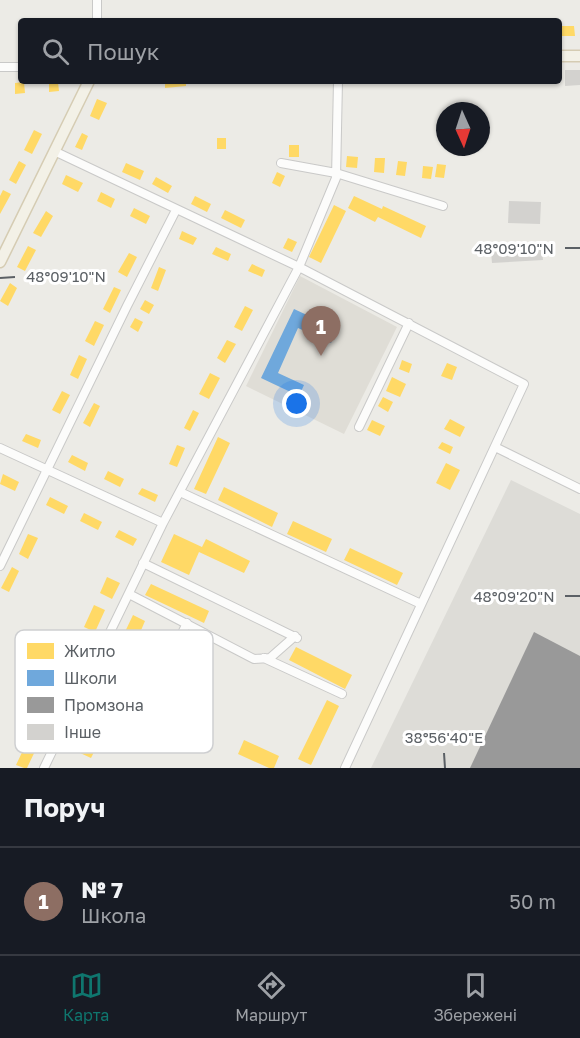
<!DOCTYPE html>
<html lang="uk">
<head>
<meta charset="utf-8">
<style>
	body { margin:0; font-family:"Golos Text",sans-serif; background:#242831; color:#f1f3f6 }
	.compass { position:absolute; left:436px; top:102px; width:54px; height:54px; border-radius:50%; background:#171b24; box-shadow:0 2px 4px #0004; rotate:177deg }
	.you { position:absolute; left:297px; top:404px; width:21px; height:21px; margin:-15px; border:4px solid #fff; border-radius:50%; background:#1a73e8; box-shadow:0 0 0 9px #1a73e833 }
	.badge { display:grid; place-items:center; width:39px; height:39px; border-radius:50%; background:#0f766e; color:#fff; font-size:20px; font-weight:700 }
	.pin { position:absolute; translate:-50% -50px; filter:drop-shadow(0 2px 3px #0008) }
	.pin::after { content:''; position:absolute; top:32px; width:21px; height:18px; background:inherit; clip-path:polygon(0 0,100% 0,50% 100%) }
	.list { margin:0; padding:0; list-style:none }
	h2 { display:flex; justify-content:space-between; align-items:center; height:78px; margin:0; padding:0 24px; font-size:26px }
	h2 small { font-size:20px; font-weight:400; color:#9ea1a6 }
	.list li { display:grid; grid-template-columns:39px 1fr auto; gap:18px; align-items:center; box-sizing:border-box; height:108px; padding:0 24px; border-top:2px solid #363941 }
	.list b { display:block; font-size:22px; white-space:nowrap }
	.list p { margin:0; font-size:20px; white-space:nowrap; color:#9ea1a6 }
	.list em { font-size:20px; font-style:normal; color:#9ea1a6 }
	.icon { flex:none; width:33px; height:33px; fill:none; stroke:currentColor; stroke-width:2; stroke-linecap:round; stroke-linejoin:round }
	.map { position:relative; flex:none; width:580px; height:768px; overflow:hidden }
	.search { position:absolute; background:#171b24; box-shadow:0 2px 4px #0004; left:18px; right:18px; top:18px; height:66px; display:flex; align-items:center; gap:15px; box-sizing:border-box; padding:0 21px; border-radius:6px; color:#9ea1a6; font-size:22px }
	.sheet { height:186px; background:#171b24 }
	nav { display:flex; justify-content:space-around; align-items:center; box-sizing:border-box; height:84px; border-top:2px solid #363941; background:#171b24; font-size:16px; color:#9ea1a6 }
	nav a { display:grid; justify-items:center; gap:3px }
	nav .on { color:#0f766e }
	.map>svg:first-child { display:block }
</style>
</head>
<body>
<div class="map">
<svg width="580" height="768" viewBox="0 0 580 768">
	<rect width="100%" height="100%" fill="#ecebe6"/>
	<path fill="#dddcd7" d="M511,480L580,514V768H371Z"/>
	<path fill="#dfddd6" d="M300,276L397,327L344,434L246,386Z"/>
	<path fill="#ffd966" d="M559,26H574L575,36H559Z
		M165,81H186V86L165,88Z
		M24,82L25,93L15,94V83Z
		M49,82H58L59,91L49,92Z
		M97,99L107,103L99,120L90,116Z
		M34,130L42,134L32,154L24,150Z
		M82,133L88,136L82,150L75,147Z
		M217,138H226V149H217Z
		M289,145H299V157H289Z
		M347,156L358,157L357,168L346,167Z
		M375,158H385L384,173L374,172Z
		M19,161L26,165L16,184L9,180Z
		M398,161L407,162L405,176L396,175Z
		M126,163L144,171L140,180L122,172Z
		M437,164L446,165L444,178L435,177Z
		M423,166L433,167L431,179L422,178Z
		M277,172L285,176L280,187L272,183Z
		M66,175L83,183L78,192L62,184Z
		M156,177L172,186L168,193L152,184Z
		M3,190L11,194L0,214V196Z
		M101,192L115,199L111,208L97,201Z
		M195,196L211,204L207,212L191,204Z
		M354,196L382,209L383,206L426,226L421,238L378,217L375,222L348,208Z
		M334,205L346,211L321,263L309,257Z
		M134,208L150,216L146,224L130,216Z
		M225,210L245,220L241,228L221,218Z
		M46,211L53,216L41,237L33,233Z
		M182,231L197,238L193,245L179,239Z
		M288,238L297,242L292,252L283,248Z
		M28,246L36,250L25,271L17,267Z
		M216,247L231,254L228,261L212,254Z
		M129,253L137,257L127,277L118,272Z
		M252,264L265,270L262,277L248,271Z
		M159,267L166,270L158,291L151,288Z
		M10,283L17,288L8,306L0,301Z
		M114,287L121,290L110,313L103,309Z
		M145,300L154,305L149,314L140,309Z
		M245,306L253,310L242,331L234,327Z
		M135,318L143,322L138,332L130,327Z
		M95,321L104,325L94,346L85,341Z
		M227,340L236,344L225,363L217,358Z
		M79,355L87,359L78,379L70,375Z
		M402,360L412,364L409,373L399,369Z
		M447,363L457,367L452,380L441,376Z
		M210,373L220,378L209,399L199,394Z
		M392,377L406,384L400,397L386,391Z
		M62,391L70,395L60,414L52,410Z
		M383,397L393,402L388,412L378,406Z
		M94,403L100,406L90,427L83,423Z
		M193,410L199,413L190,431L184,428Z
		M450,419L465,427L460,437L444,429Z
		M372,420L385,426L380,436L367,430Z
		M26,434L41,440L38,448L22,441Z
		M218,437L230,443L206,494L194,489Z
		M442,442L453,447L450,454L438,448Z
		M177,445L185,448L177,467L169,464Z
		M72,455L88,463L85,471L68,462Z
		M446,463L460,470L450,490L436,483Z
		M108,471L124,479L120,487L104,479Z
		M3,474L19,482L15,491L0,484Z
		M224,487L278,513L272,527L218,500Z
		M142,488L158,495L155,502L138,494Z
		M50,497L68,506L64,514L46,505Z
		M84,513L102,522L98,530L80,521Z
		M293,521L332,539L326,552L287,534Z
		M119,530L137,539L133,546L115,537Z
		M28,534L38,538L28,559L19,554Z
		M174,534L202,547L206,539L250,561L244,573L199,552L189,575L161,562Z
		M350,548L403,573L397,585L344,560Z
		M12,567L19,571L9,592L1,588Z
		M107,577L120,583L112,599L100,593Z
		M151,584L209,611L204,623L145,595Z
		M94,605L105,610L95,632L84,627Z
		M133,615L145,621L136,642L123,636Z
		M296,647L352,675L345,689L289,660Z
		M327,700L339,706L311,765L298,759Z
		M94,719L107,726L91,758L78,752Z
		M244,740L279,756L274,768H269L238,754Z
		M27,742L37,747L27,768H24L16,765Z"/>
	<path fill="#6fa8dc" d="M294,309L337,329L331,343L298,328L278,373L304,385L299,396L261,378Z"/>
	<path fill="#999" d="M534,632L580,656V768H470Z"/>
	<path fill="#d3d2cf" d="M565,70H580V85L565,86Z
		M509,201L541,202L540,224L508,223Z
		M542,249L543,260L492,263L491,252Z"/>
	<g fill="none" stroke-linecap="round" stroke-linejoin="round">
		<defs>
			<path id="minor" d="M97,21V0
				M0,67H21
				M54,151L299,267L336,178L338,81
				M281,163L336,173L443,206
				M359,427L409,323
				M495,447L580,489
				M0,448L163,523
				M180,492L421,604
				M143,563L297,638
				M0,566L127,306L176,210
				M129,594L254,659L270,658L295,636
				M264,658L342,694
				M94,665L153,694
				M142,716L187,623
				M44,768L163,523L299,267L524,384L345,768"/>
			<path id="major" d="M559,56H580
				M0,262L89,81"/>
		</defs>
		<use href="#minor" stroke="#c9c9c8" stroke-width="10"/>
		<use href="#major" stroke="#d5ccb3" stroke-width="13"/>
		<use href="#minor" stroke="#fcfcfb" stroke-width="8"/>
		<use href="#major" stroke="#f3f1e7" stroke-width="10"/>
	</g>
	<path fill="none" stroke="#5b6065" stroke-width="2" d="M565,248H580M0,278L15,277M565,596H580M444,753L445,768"/>
	<rect x="15" y="630" width="198" height="123" rx="9" fill="#fff" stroke="#cecfd1" stroke-width="1.5"/>
	<rect x="27" y="643" width="27" height="16" fill="#ffd966"/>
	<rect x="27" y="670" width="27" height="16" fill="#6fa8dc"/>
	<rect x="27" y="697" width="27" height="16" fill="#999"/>
	<rect x="27" y="724" width="27" height="16" fill="#d3d2cf"/>
	<g font-size="16" fill="#5b6065">
		<text x="64" y="657">Житло</text>
		<text x="64" y="684">Школи</text>
		<text x="64" y="711">Промзона</text>
		<text x="64" y="738">Інше</text>
	</g>
	<g font-size="15" text-anchor="middle" fill="#5b6065" stroke="#fff" stroke-width="6" stroke-linejoin="round" paint-order="stroke">
		<text x="514" y="254">48°09'10"N</text>
		<text x="66" y="282">48°09'10"N</text>
		<text x="514" y="602">48°09'20"N</text>
		<text x="444" y="743">38°56'40"E</text>
	</g>
</svg>
<svg class="compass" viewBox="-18 -18 36 36"><path d="M0-13l5 13h-10z" fill="#e53935"/><path d="M0 13l5-13h-10z" fill="#9ea1a6"/></svg>
<div class="you"></div>
<div class="pin badge" style="left:321px;top:356px;background:#8d6e63">1</div>
<div class="search"><svg class="icon" aria-label="search" viewBox="0 0 24 24"><circle cx="10" cy="10" r="6"/><path d="M15 15l6 6"/></svg>Пошук</div>
</div>
<section class="sheet">
<h2>Поруч<small></small></h2>
<ul class="list">
<li><span class="badge" style="background:#8d6e63">1</span><div><b>№ 7</b><p>Школа</p></div><em>50 m</em></li>
</ul>
</section>
<nav>
<a class="on"><svg class="icon" aria-label="map" viewBox="0 0 24 24"><path d="M3 6l6-2 6 2 6-2v14l-6 2-6-2-6 2zM9 4v14M15 6v14"/></svg>Карта</a>
<a><svg class="icon" aria-label="directions" viewBox="0 0 24 24"><path d="M12 3l9 9-9 9-9-9zM9 14v-3h6M13 9l2 2-2 2"/></svg>Маршрут</a>
<a><svg class="icon" aria-label="saved" viewBox="0 0 24 24"><path d="M7 4h10v16l-5-4-5 4z"/></svg>Збережені</a>
</nav>
</body>
</html>
